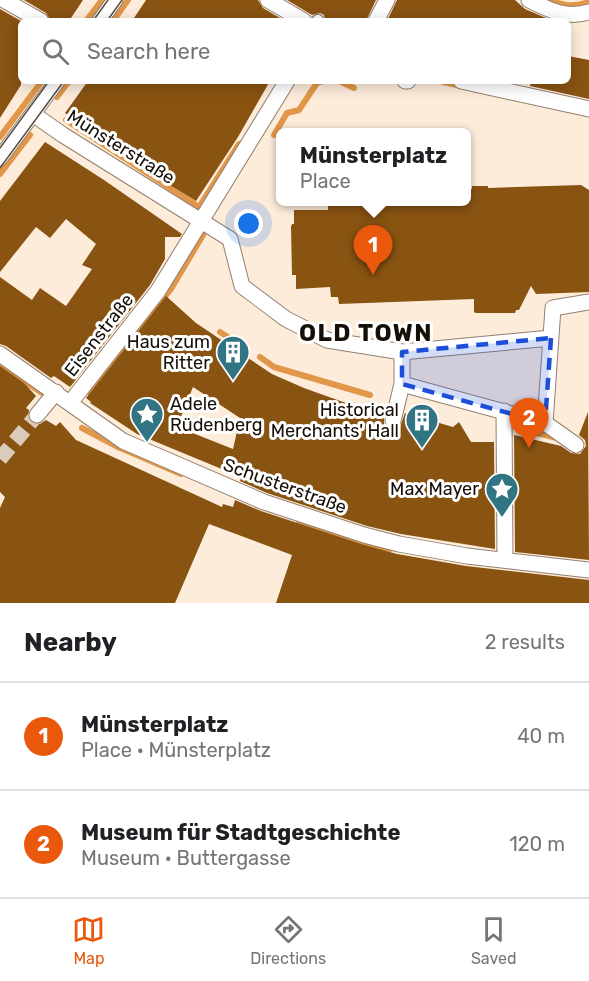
<!DOCTYPE html>
<html lang="en">
<head>
<meta charset="utf-8">
<style>
	body { margin:0; font-family:Rubik,sans-serif; background:#f6f6f6; color:#202124 }
	.you { position:absolute; left:249px; top:224px; width:21px; height:21px; margin:-15px; border:4px solid #fff; border-radius:50%; background:#1a73e8; box-shadow:0 0 0 9px #1a73e833 }
	.badge { display:grid; place-items:center; width:39px; height:39px; border-radius:50%; background:#ea580c; color:#fff; font-size:20px; font-weight:700 }
	.pin { position:absolute; translate:-50% -50px; filter:drop-shadow(0 2px 3px #0008) }
	.pin::after { content:''; position:absolute; top:32px; width:21px; height:18px; background:inherit; clip-path:polygon(0 0,100% 0,50% 100%) }
	.popup { position:absolute; left:276px; top:128px; width:195px; height:78px; box-sizing:border-box; display:grid; place-content:center; border-radius:9px; background:#fff; filter:drop-shadow(0 2px 4px #0005); font-size:20px; white-space:nowrap; color:#757577 }
	.popup b { font-size:22px; color:#202124 }
	.popup::after { content:''; position:absolute; left:50%; top:100%; margin-left:-12px; border:12px solid transparent; border-top-color:#fff }
	.list { margin:0; padding:0; list-style:none }
	h2 { display:flex; justify-content:space-between; align-items:center; height:78px; margin:0; padding:0 24px; font-size:26px }
	h2 small { font-size:20px; font-weight:400; color:#757577 }
	.list li { display:grid; grid-template-columns:39px 1fr auto; gap:18px; align-items:center; box-sizing:border-box; height:108px; padding:0 24px; border-top:2px solid #e0e0e0 }
	.list b { display:block; font-size:22px; white-space:nowrap }
	.list p { margin:0; font-size:20px; white-space:nowrap; color:#757577 }
	.list em { font-size:20px; font-style:normal; color:#757577 }
	.icon { flex:none; width:33px; height:33px; fill:none; stroke:currentColor; stroke-width:2; stroke-linecap:round; stroke-linejoin:round }
	.map { position:relative; flex:none; width:589px; height:603px; overflow:hidden }
	.search { position:absolute; background:#fff; box-shadow:0 3px 15px #0003; left:18px; right:18px; top:18px; height:66px; display:flex; align-items:center; gap:15px; box-sizing:border-box; padding:0 21px; border-radius:9px; color:#757577; font-size:22px }
	.sheet { height:294px; background:#fff }
	nav { display:flex; justify-content:space-around; align-items:center; box-sizing:border-box; height:84px; border-top:2px solid #e0e0e0; background:#fff; font-size:16px; color:#757577 }
	nav a { display:grid; justify-items:center; gap:3px }
	nav .on { color:#ea580c }
	.map>svg:first-child { display:block }
</style>
</head>
<body>
<div class="map">
<svg width="589" height="603" viewBox="0 0 589 603">
	<rect width="100%" height="100%" fill="#feecdb"/>
	<g fill="none" stroke-linecap="round" stroke-linejoin="round">
		<path stroke="#e19749" stroke-width="6" d="M550,0C564,6 574,7 589,2
			M86,21L102,0
			M113,21L128,0
			M339,81L354,88
			M443,82L462,86
			M57,97L69,81
			M66,120L199,207L239,144
			M274,135L287,113L299,110L317,83L323,81
			M0,137L42,81
			M0,174L30,135
			M220,332L245,348
			M260,357L274,367L370,395
			M0,365L45,395
			M89,392L171,289L203,235
			M82,428L118,447L181,474
			M521,429L557,438
			M299,521L360,542L390,549"/>
	</g>
	<path fill="#895312" fill-rule="evenodd" d="M24,0H83L69,21H51L46,13Z
		M146,0H258L263,8L285,21H132Z
		M287,0H376L366,21H325L324,15L320,13L312,15Z
		M397,0H515L525,9L553,21H387Z
		M0,9L21,21V85L0,118Z
		M568,56L589,60V99L530,86L531,81H568Z
		M88,81H270L238,137L196,201L139,166L65,113Z
		M45,142L104,180L182,234L180,237H165V259L150,285L70,387L54,376L51,378L6,346L0,344V277L32,300L40,288L66,306L92,269L82,265L96,244L66,219L50,238L36,227L0,272V201Z
		M581,185L589,190V292L536,294L531,286L519,310H516L515,313H476L474,312V299L339,304L338,297H331L330,287L296,289V275H292L291,227L292,224H294V210H328V201H466V189H472V186H488V188Z
		M166,296L196,323L272,374L304,388L382,416L384,415V424L390,430H396L400,427L405,413L453,427L459,422L471,442H494L495,549L401,534L367,526L267,493L240,481L241,477L137,434L90,403L91,402L86,398ZM193,387L240,418L233,449L180,428L181,426L178,424Z
		M0,366L24,383L36,396L26,408L29,410L28,418L31,423L40,424L46,420L56,426L60,422L76,440L222,507L223,504L233,507L235,500L261,511L361,544L397,554L466,566L589,580V603H276L292,555L209,524L175,603H0V508L5,497L0,492Z
		M588,412L589,560L515,552L514,435L561,446L571,453L580,454L586,446L585,440L579,435Z"/>
	<g fill="none" stroke-linecap="round" stroke-linejoin="round">
		<path stroke="#dbcbbb" stroke-width="15" stroke-dasharray="15 8" stroke-linecap="butt" d="M0,459L37,415"/>
		<defs>
			<path id="service" d="M317,21L318,20"/>
			<path id="pedestrian" d="M4,0L41,21
				M268,0L304,21
				M529,0C549,10 567,19 589,12
				M100,21L115,0
				M376,21L387,0
				M405,81H408
				M461,81L589,109
				M33,114L63,135L230,239L242,286L286,319L327,340L402,352L551,338
				M0,158L57,81
				M0,354L123,441L264,502L364,535L399,544L467,556L589,570
				M402,384L545,423
				M70,403L158,291L287,81
				M504,411L505,560
				M37,415L56,392
				M393,421L402,384V352
				M576,445L545,423L553,308L589,302"/>
		</defs>
		<use href="#service" stroke="#937f6d" stroke-width="13"/>
		<use href="#pedestrian" stroke="#937f6d" stroke-width="17"/>
		<use href="#service" stroke="#fff" stroke-width="10"/>
		<use href="#pedestrian" stroke="#fff" stroke-width="15"/>
		<path stroke="#584e44" stroke-width="1.5" d="M93,21L108,0
			M107,21L122,0
			M0,148L49,81
			M0,168L64,81"/>
	</g>
	<path fill="#1d4ed8" fill-opacity="0.2" stroke="#1d4ed8" stroke-width="4.5" stroke-dasharray="12 8" stroke-linejoin="round" d="M551,338L545,423L402,384V352Z"/>
	<defs>
		<symbol id="building-pin" viewBox="-11 -11 22 30"><path d="M0 17L-7.5 6A9.5 9.5 0 1 1 7.5 6Z" fill="#317585" stroke="#fff"/><path d="M-4-6H4V6H1V3H-1V6H-4ZM-2.5-4.3h1.7v1.8h-1.7ZM.8-4.3h1.7v1.8H.8ZM-2.5-1h1.7V.8h-1.7ZM.8-1h1.7V.8H.8Z" fill="#fff"/></symbol>
		<symbol id="sight-pin" viewBox="-11 -11 22 30"><path d="M0 17L-7.5 6A9.5 9.5 0 1 1 7.5 6Z" fill="#317585" stroke="#fff"/><path d="M0-6L1.8-2.2L6-1.7L2.9 1.2L3.7 5.4L0 3.3L-3.7 5.4L-2.9 1.2L-6-1.7L-1.8-2.2Z" fill="#fff"/></symbol>
	</defs>
	<g fill-rule="evenodd">
		<use href="#building-pin" x="214" y="333" width="38" height="52"/>
		<use href="#sight-pin" x="128" y="395" width="38" height="52"/>
		<use href="#building-pin" x="403" y="401" width="38" height="52"/>
		<use href="#sight-pin" x="483" y="470" width="38" height="52"/>
	</g>
	<g text-anchor="middle" dominant-baseline="central" stroke-width="6" stroke-linejoin="round" paint-order="stroke">
		<g font-size="18" fill="#160f08" stroke="#fff">
			<text transform="translate(121 147) rotate(32)">Münsterstraße</text>
			<text transform="translate(99 335) rotate(-52)">Eisenstraße</text>
			<text transform="translate(285 486) rotate(20)">Schusterstraße</text>
		</g>
		<g font-size="18" fill="#160f08" stroke="#fff" text-anchor="end">
			<text x="210" y="342">Haus zum<tspan x="210" dy="21">Ritter</tspan></text>
			<text x="170" y="404" text-anchor="start">Adele<tspan x="170" dy="21">Rüdenberg</tspan></text>
			<text x="399" y="410">Historical<tspan x="399" dy="21">Merchants' Hall</tspan></text>
			<text x="479" y="489">Max Mayer</text>
		</g>
		<g font-size="24" font-weight="bold" letter-spacing="1.5" fill="#160f08" stroke="#fff">
			<text x="366" y="333">OLD TOWN</text>
		</g>
	</g>
</svg>
<div class="you"></div>
<div class="pin badge" style="left:373px;top:275px">1</div>
<div class="popup"><b>Münsterplatz</b>Place</div>
<div class="pin badge" style="left:529px;top:448px">2</div>
<div class="search"><svg class="icon" aria-label="search" viewBox="0 0 24 24"><circle cx="10" cy="10" r="6"/><path d="M15 15l6 6"/></svg>Search here</div>
</div>
<section class="sheet">
<h2>Nearby<small>2 results</small></h2>
<ul class="list">
<li><span class="badge">1</span><div><b>Münsterplatz</b><p>Place · Münsterplatz</p></div><em>40 m</em></li>
<li><span class="badge">2</span><div><b>Museum für Stadtgeschichte</b><p>Museum · Buttergasse</p></div><em>120 m</em></li>
</ul>
</section>
<nav>
<a class="on"><svg class="icon" aria-label="map" viewBox="0 0 24 24"><path d="M3 6l6-2 6 2 6-2v14l-6 2-6-2-6 2zM9 4v14M15 6v14"/></svg>Map</a>
<a><svg class="icon" aria-label="directions" viewBox="0 0 24 24"><path d="M12 3l9 9-9 9-9-9zM9 14v-3h6M13 9l2 2-2 2"/></svg>Directions</a>
<a><svg class="icon" aria-label="saved" viewBox="0 0 24 24"><path d="M7 4h10v16l-5-4-5 4z"/></svg>Saved</a>
</nav>
</body>
</html>
